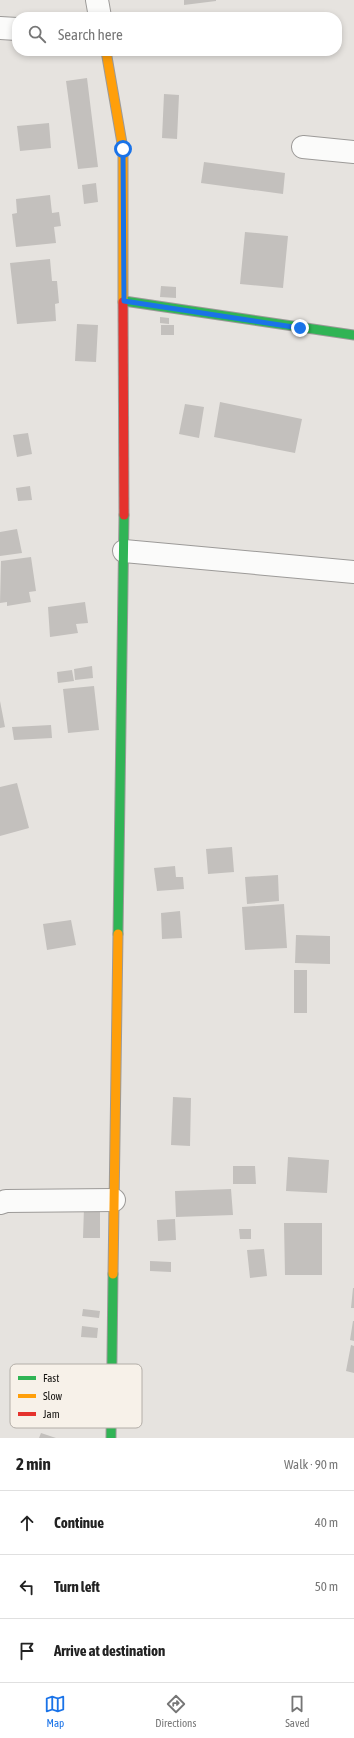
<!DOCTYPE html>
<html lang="en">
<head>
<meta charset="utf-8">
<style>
	body { margin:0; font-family:"Asap Condensed",sans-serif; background:#f6f6f6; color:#222 }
	.stop { position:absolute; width:12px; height:12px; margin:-9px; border:3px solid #1a73e8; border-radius:50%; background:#fff }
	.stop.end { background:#1a73e8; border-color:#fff; box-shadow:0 1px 4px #0008 }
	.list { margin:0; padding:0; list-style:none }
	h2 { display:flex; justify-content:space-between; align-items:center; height:52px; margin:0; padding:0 16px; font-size:17px }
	h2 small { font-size:13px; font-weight:400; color:#767676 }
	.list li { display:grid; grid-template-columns:26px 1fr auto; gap:12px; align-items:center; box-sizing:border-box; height:64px; padding:0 16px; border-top:1px solid #e0e0e0 }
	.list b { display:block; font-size:15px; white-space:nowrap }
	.list em { font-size:13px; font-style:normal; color:#767676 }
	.icon { flex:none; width:22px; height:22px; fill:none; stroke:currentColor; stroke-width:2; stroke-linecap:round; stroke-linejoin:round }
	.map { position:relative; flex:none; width:354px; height:1438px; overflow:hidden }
	.search { position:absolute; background:#fff; box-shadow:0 2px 6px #0003; left:12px; right:12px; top:12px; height:44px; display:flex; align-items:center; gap:10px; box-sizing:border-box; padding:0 14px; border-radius:16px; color:#767676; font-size:15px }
	.sheet { height:244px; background:#fff }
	nav { display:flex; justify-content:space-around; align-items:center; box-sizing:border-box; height:56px; border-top:1px solid #e0e0e0; background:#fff; font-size:11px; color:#767676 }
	nav a { display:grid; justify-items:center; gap:2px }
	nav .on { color:#1a73e8 }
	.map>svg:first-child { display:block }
</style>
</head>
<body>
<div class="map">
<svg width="354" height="1438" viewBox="0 0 354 1438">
	<rect width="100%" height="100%" fill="#e6e3df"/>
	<path fill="#c3c0bd" d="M184,0H216V1L184,5Z
		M87,78L98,167L78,169L66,81Z
		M164,94L179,95L177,139L162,138Z
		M49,123L51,148L20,151L17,126Z
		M204,162L285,173L283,194L201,183Z
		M96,183L98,202L84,204L82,185Z
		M50,195L52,213L59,212L61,226L54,227L56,243L16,247L12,214L17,213L16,199Z
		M245,232L288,236L283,288L240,284Z
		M50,259L52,281H57L59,303L55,304L56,321L17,324L10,263Z
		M161,286L176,287V298L160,297Z
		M160,317L169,318V324L160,323Z
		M77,324L98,325L96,362L75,361Z
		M161,325H174V335H161Z
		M220,402L302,419L295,453L214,437Z
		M185,404L204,407L199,438L179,434Z
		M28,433L32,454L17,457L13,435Z
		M30,486L32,500L18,501L16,488Z
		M17,529L22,553L0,556V532Z
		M31,557L36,591L29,592L31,602L7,606V602L0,603L1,561Z
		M85,602L88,623L76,624L78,633L50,637L48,607Z
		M92,666L93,678L75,680L74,669Z
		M72,670L74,681L58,683L57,672Z
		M94,686L99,730L68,733L63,689Z
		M0,701L5,727L0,728Z
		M51,725L52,738L14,740L12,727Z
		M17,783L29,828L0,836V787Z
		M232,847L234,872L208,874L206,849Z
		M175,866L176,877H183L184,889L157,891L154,868Z
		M278,875L279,901L247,904L245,877Z
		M284,904L287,948L245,950L242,907Z
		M180,911L182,938L162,939L161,913Z
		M71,920L76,945L47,950L43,924Z
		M296,935L330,936V964L295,963Z
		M294,970H307V1013H294Z
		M173,1097L191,1098L190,1146L171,1145Z
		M288,1157L329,1160L327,1193L286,1191Z
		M233,1166H255L256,1184H233Z
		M231,1189L233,1215L176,1217L175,1191Z
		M84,1207H100V1238H83Z
		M175,1219L176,1240L158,1241L157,1220Z
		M284,1223H322V1275H285Z
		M239,1229H251V1239H240Z
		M264,1249L267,1276L250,1278L247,1250Z
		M150,1261L171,1262V1272L150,1271Z
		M353,1288H354V1308H351Z
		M83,1309L100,1311L99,1318L82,1316Z
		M353,1321H354V1341L350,1340Z
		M82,1326L98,1328L97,1338L81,1337Z
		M351,1345L354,1346V1373L346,1371Z
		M41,1433L56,1438H39Z"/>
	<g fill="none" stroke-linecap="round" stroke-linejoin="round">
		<defs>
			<path id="street" d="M97,0L100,17
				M0,28L17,29
				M303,147L354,152
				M124,551L354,572
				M0,1203L6,1201L114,1200"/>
			<path id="fast" d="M124,301L354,335
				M118,934L124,515
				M111,1438L113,1274"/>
			<path id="slow" d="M106,51L123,149V302
				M113,1274L118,934"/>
			<path id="jam" d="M123,302L124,515"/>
		</defs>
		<use href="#street" stroke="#9c9a98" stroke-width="24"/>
		<use href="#fast" stroke="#9c9a98" stroke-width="11"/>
		<use href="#slow" stroke="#9c9a98" stroke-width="11"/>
		<use href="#jam" stroke="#9c9a98" stroke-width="11"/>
		<use href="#street" stroke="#fbfbfa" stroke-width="22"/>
		<use href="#fast" stroke="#30b455" stroke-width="9"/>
		<use href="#slow" stroke="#ff9f0a" stroke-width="9"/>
		<use href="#jam" stroke="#e5322d" stroke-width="9"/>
	</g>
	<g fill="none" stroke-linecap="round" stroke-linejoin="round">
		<path stroke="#1a73e8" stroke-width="5" d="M123,149L124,301L300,328"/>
	</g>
	<rect x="10" y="1364" width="132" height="64" rx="6" fill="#f7f1e9" stroke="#b3aea8" stroke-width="1"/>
	<rect x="18" y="1376" width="18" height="4" fill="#30b455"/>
	<rect x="18" y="1394" width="18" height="4" fill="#ff9f0a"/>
	<rect x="18" y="1412" width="18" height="4" fill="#e5322d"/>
	<g font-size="11" fill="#151310">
		<text x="43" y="1382">Fast</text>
		<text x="43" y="1400">Slow</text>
		<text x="43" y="1418">Jam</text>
	</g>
</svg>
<div class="stop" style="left:123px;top:149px"></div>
<div class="stop end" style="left:300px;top:328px"></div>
<div class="search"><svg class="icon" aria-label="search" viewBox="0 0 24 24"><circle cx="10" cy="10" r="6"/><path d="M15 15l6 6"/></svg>Search here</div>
</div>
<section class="sheet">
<h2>2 min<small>Walk · 90 m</small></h2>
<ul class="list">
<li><svg class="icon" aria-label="ahead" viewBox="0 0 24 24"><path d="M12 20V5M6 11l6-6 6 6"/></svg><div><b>Continue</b></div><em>40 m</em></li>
<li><svg class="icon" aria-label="left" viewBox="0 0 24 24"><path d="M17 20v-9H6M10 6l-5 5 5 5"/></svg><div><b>Turn left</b></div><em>50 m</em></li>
<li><svg class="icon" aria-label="arrive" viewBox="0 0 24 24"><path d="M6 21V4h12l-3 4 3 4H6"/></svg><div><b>Arrive at destination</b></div></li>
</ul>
</section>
<nav>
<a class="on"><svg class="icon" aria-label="map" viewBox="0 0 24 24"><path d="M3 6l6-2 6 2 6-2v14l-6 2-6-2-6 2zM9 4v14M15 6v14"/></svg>Map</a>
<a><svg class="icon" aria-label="directions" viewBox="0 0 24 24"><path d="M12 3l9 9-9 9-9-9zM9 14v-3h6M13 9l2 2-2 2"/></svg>Directions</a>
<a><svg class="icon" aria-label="saved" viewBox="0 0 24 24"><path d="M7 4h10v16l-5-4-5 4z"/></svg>Saved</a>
</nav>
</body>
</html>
